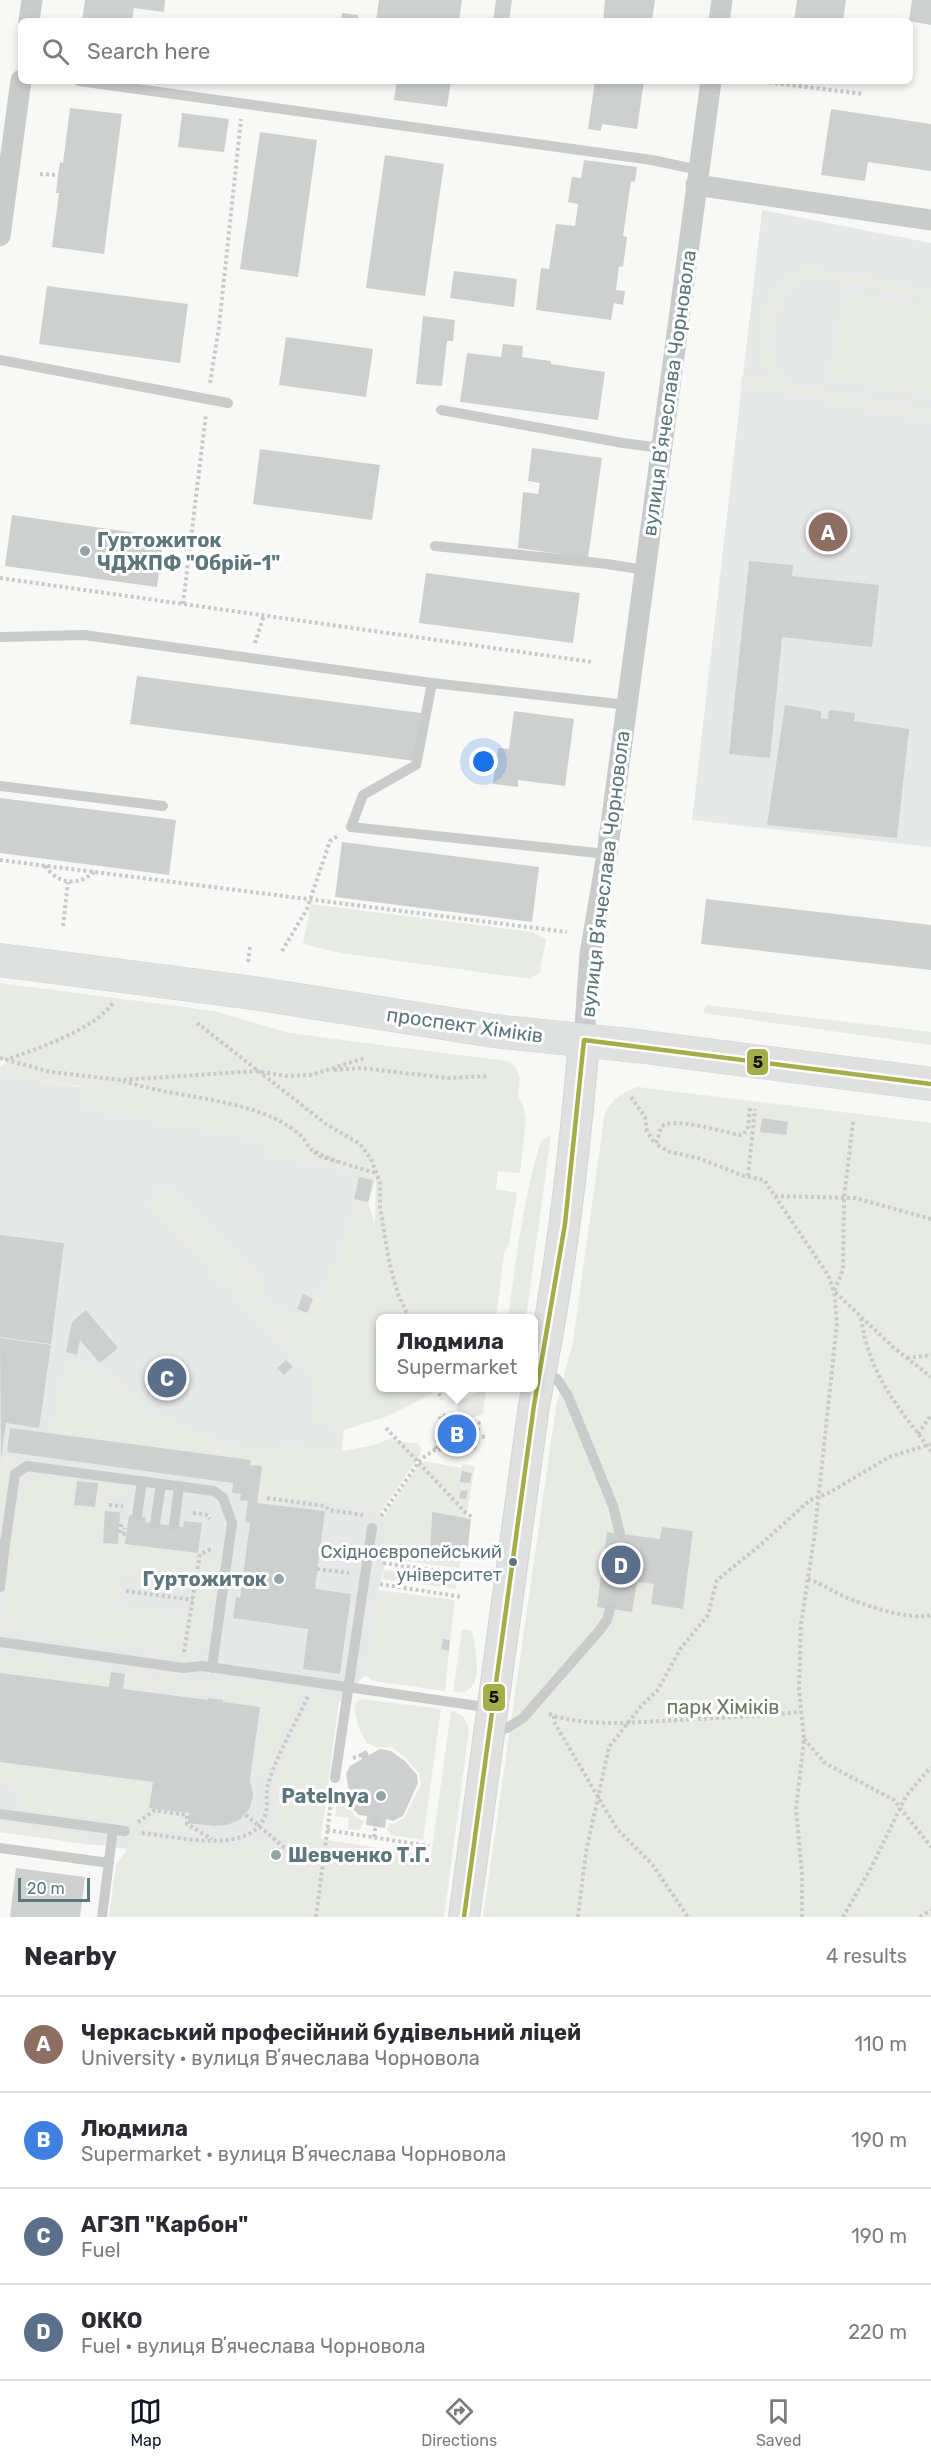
<!DOCTYPE html>
<html lang="en">
<head>
<meta charset="utf-8">
<style>
	body { margin:0; font-family:Rubik,sans-serif; background:#f2f2f3; color:#2b2b33 }
	.scale { position:absolute; left:18px; bottom:15px; width:72px; box-sizing:border-box; padding-left:6px; border:3px solid #5e777c; border-top:0; font-size:16px; line-height:21px; white-space:nowrap; color:#5e777c; -webkit-text-stroke:4px #fff; paint-order:stroke }
	.you { position:absolute; left:484px; top:762px; width:21px; height:21px; margin:-15px; border:4px solid #fff; border-radius:50%; background:#1a73e8; box-shadow:0 0 0 9px #1a73e833 }
	.badge { display:grid; place-items:center; width:39px; height:39px; border-radius:50%; background:#111827; color:#fff; font-size:20px; font-weight:700 }
	.pin { position:absolute; translate:-50% -50%; border:3px solid #fff; box-shadow:0 2px 6px #0006 }
	.popup { position:absolute; left:376px; top:1314px; width:162px; height:78px; box-sizing:border-box; display:grid; place-content:center; border-radius:9px; background:#fff; filter:drop-shadow(0 2px 4px #0005); font-size:20px; white-space:nowrap; color:#7c7c81 }
	.popup b { font-size:22px; color:#2b2b33 }
	.popup::after { content:''; position:absolute; left:50%; top:100%; margin-left:-12px; border:12px solid transparent; border-top-color:#fff }
	.list { margin:0; padding:0; list-style:none }
	h2 { display:flex; justify-content:space-between; align-items:center; height:78px; margin:0; padding:0 24px; font-size:26px }
	h2 small { font-size:20px; font-weight:400; color:#7c7c81 }
	.list li { display:grid; grid-template-columns:39px 1fr auto; gap:18px; align-items:center; box-sizing:border-box; height:96px; padding:0 24px; border-top:2px solid #e1e1e2 }
	.list b { display:block; font-size:22px; white-space:nowrap }
	.list p { margin:0; font-size:20px; white-space:nowrap; color:#7c7c81 }
	.list em { font-size:20px; font-style:normal; color:#7c7c81 }
	.icon { flex:none; width:33px; height:33px; fill:none; stroke:currentColor; stroke-width:2; stroke-linecap:round; stroke-linejoin:round }
	.map { position:relative; flex:none; width:931px; height:1917px; overflow:hidden }
	.search { position:absolute; background:#fff; box-shadow:0 3px 9px #0003; left:18px; right:18px; top:18px; height:66px; display:flex; align-items:center; gap:15px; box-sizing:border-box; padding:0 21px; border-radius:9px; color:#7c7c81; font-size:22px }
	.sheet { height:462px; background:#fff }
	nav { display:flex; justify-content:space-around; align-items:center; box-sizing:border-box; height:84px; border-top:2px solid #e1e1e2; background:#fff; font-size:16px; color:#7c7c81 }
	nav a { display:grid; justify-items:center; gap:3px }
	nav .on { color:#111827 }
	.map>svg:first-child { display:block }
</style>
</head>
<body>
<div class="map">
<svg width="931" height="1917" viewBox="0 0 931 1917">
	<rect width="100%" height="100%" fill="#f8f8f7"/>
	<path fill="#e7e9e8" d="M762,210L931,243V847L692,820Z
		M0,1073L273,1121L269,1156L316,1163L376,1178L316,1379L349,1414L344,1430L337,1503L371,1508L383,1518L386,1526L383,1557L384,1570L378,1590L365,1675L338,1704L316,1874L0,1832Z"/>
	<path fill="#e8eae4" d="M808,268L931,290V298L817,277C771,273 752,367 794,385L931,411V421L740,385L742,376L773,381C750,344 757,280 808,268Z
		M844,292L931,307V396L828,378Z
		M311,904L532,932L546,939L540,972L530,979L341,953L303,944Z
		M0,983L214,1011L289,1033L506,1061L515,1066L520,1080L518,1096L523,1106L526,1119L520,1173L498,1171L496,1189L517,1193L509,1244L504,1254L496,1318H380V1388H442L391,1415L344,1430L315,1420L318,1398L316,1379L148,1204L157,1187L173,1191L264,1283L257,1294L273,1305L295,1314L297,1309L307,1313L313,1299L326,1284L359,1200L368,1202L375,1223L376,1178L316,1163L268,1156L270,1142L86,1109L81,1100L83,1087L0,1073V1067L9,1061L0,1058Z
		M706,1005L931,1032V1045L703,1013Z
		M638,1087L931,1123V1917H483L556,1407L573,1341L604,1118C609,1100 621,1093 638,1087Z
		M551,1135L526,1318H508C516,1258 523,1199 541,1141Z
		M67,1360L102,1369L147,1410L218,1441L243,1448L265,1450L289,1446L343,1451L374,1445L391,1438L403,1442L417,1443L421,1447L420,1455L379,1514L371,1508L290,1498L288,1507L257,1503L261,1466L250,1465V1460L52,1433Z
		M486,1388L483,1414L468,1419L457,1412V1403Z
		M7,1452L13,1453L5,1477L6,1487L0,1527V1470Z
		M424,1461L461,1468L463,1464L475,1466L466,1518L432,1513L430,1558L450,1560L451,1554L461,1555L459,1568L383,1558L386,1526L383,1518L416,1469Z
		M43,1475L77,1481L74,1505L95,1507L98,1483L129,1487V1495L123,1498H110L105,1502L103,1543L198,1553L193,1582L120,1573L113,1606L187,1616L182,1654L2,1630L19,1494C24,1481 29,1477 43,1475Z
		M205,1560H217L206,1644L197,1653L186,1654L200,1567Z
		M384,1570L457,1579L456,1589L383,1579Z
		M378,1590L455,1600L450,1640L443,1639L441,1649L449,1651L445,1691L373,1681L365,1675Z
		M462,1629L472,1631C475,1650 488,1697 453,1692Z
		M0,1653L111,1670L109,1687L0,1673Z
		M126,1672L137,1673L143,1680L151,1677L157,1681L167,1674L187,1675L190,1683L196,1687L211,1685L213,1678L234,1681L236,1689L245,1683L251,1682L306,1690L265,1780L256,1762L263,1705L222,1698L223,1693L210,1691L209,1697L173,1692V1689L168,1688L166,1695L123,1689Z
		M315,1691L335,1694L339,1700L321,1839L431,1856L451,1711C462,1713 467,1719 469,1731L444,1917H109L116,1864L128,1849L130,1834L228,1846L250,1844L263,1837L274,1844L269,1854L280,1863L287,1855L293,1859L297,1853L270,1830C277,1819 278,1803 274,1791L270,1788Z
		M360,1699L441,1709L423,1840L391,1835L387,1830L389,1823L394,1824L404,1818L421,1785L419,1773L406,1758L391,1747H376L367,1743L358,1726L354,1705Z
		M0,1762L153,1782L151,1801L147,1800L146,1810L152,1811L139,1821L129,1823L19,1809L22,1787L0,1783Z
		M339,1791L345,1792C347,1807 350,1815 364,1821L360,1830L348,1829L349,1818L335,1816Z
		M154,1812L185,1816C183,1828 193,1832 202,1836L130,1828Z
		M0,1824L75,1834L84,1837L93,1845L0,1832Z"/>
	<path fill="#ced0d0" d="M85,0H165L164,12L134,8L132,21H82Z
		M379,0H462L459,21H376Z
		M496,0H512L509,21H493Z
		M605,0H655L652,21H603Z
		M797,0H846L843,21H794Z
		M912,0H931V25L909,21Z
		M342,13L358,15V21H341Z
		M397,81H451L447,107L394,100Z
		M595,81H644L637,129L602,124L601,131L588,129Z
		M70,108L122,114L104,254L52,247L59,193H56L58,175L60,162L63,163Z
		M831,109L931,124V171L868,162L865,181L821,175Z
		M182,113L229,119L224,152L178,147Z
		M260,132L317,140L298,277L240,269Z
		M385,155L444,164L425,296L366,288Z
		M584,160L637,167L635,182L631,181L623,236L627,237L623,267L619,266L616,290L625,291L623,305L614,303L611,320L536,310L541,268L549,269L556,224L575,226L578,204L568,202L572,177L581,178Z
		M454,271L517,279L514,307L450,298Z
		M47,286L188,304L180,363L39,344Z
		M423,316L455,320L453,341H447L442,386L416,384Z
		M286,337L373,349L366,397L279,385Z
		M503,344L523,346L522,357L551,361V364L605,372L598,420L460,402L467,353L501,357Z
		M532,448L602,458L588,558L518,548L523,492L538,494L540,483L528,481Z
		M260,449L380,465L372,520L253,504Z
		M12,515L164,537L157,587L5,566Z
		M749,561L793,565L792,576L879,585L872,647L782,637L770,758L729,754Z
		M426,573L580,593L573,643L419,623Z
		M137,676L421,713L415,761L130,724Z
		M785,705L821,711V718L828,719L829,710L855,713L854,721L909,729L897,838L767,825Z
		M514,711L574,719L565,786L518,780V787L493,784L498,748L509,749Z
		M0,798L176,820L169,875L0,853Z
		M342,842L539,867L532,922L335,897Z
		M706,899L931,925V970L701,944Z
		M762,1118L788,1122L786,1135L760,1132Z
		M359,1177L373,1180L368,1202L354,1199Z
		M0,1235L64,1243L51,1344L0,1337Z
		M303,1294L313,1299L307,1313L297,1309Z
		M86,1310L118,1348L100,1363L80,1340L77,1355L66,1352L72,1322Z
		M0,1338L51,1345L39,1428L6,1423L1,1459Z
		M286,1360L293,1367L284,1375L277,1368Z
		M447,1418L465,1421L469,1426V1431L473,1432V1438L467,1437L466,1448L460,1451L442,1448L443,1438L440,1437L441,1431H444Z
		M10,1428L251,1460L250,1465L262,1466L257,1503L325,1511L315,1589L351,1594L340,1674L303,1669L308,1629L233,1618L236,1597L240,1598L250,1523L245,1522L248,1501L240,1500L241,1494L232,1493L233,1483L7,1452Z
		M462,1471L472,1473L470,1483L460,1482Z
		M77,1481L98,1483L95,1507L74,1505Z
		M461,1490L468,1491L466,1499L459,1498Z
		M105,1511L120,1512L118,1544L103,1543Z
		M432,1512L471,1519L467,1556L451,1554L450,1560L430,1558Z
		M129,1515L146,1517L145,1522L174,1526L183,1527L184,1521L202,1523L198,1553L125,1544Z
		M662,1527L693,1531L683,1609L651,1604L654,1584L637,1582L632,1612L597,1607L607,1532L660,1539Z
		M443,1639L450,1640L449,1651L441,1649Z
		M111,1672L125,1674L123,1689L208,1700V1698L223,1700V1702L260,1707L250,1779L253,1795L250,1808L241,1819L227,1825L215,1826L188,1823L189,1813L149,1808L153,1782L0,1762V1673L109,1687Z
		M380,1749L391,1751L405,1761L417,1775L418,1783L403,1816L393,1821L386,1819L385,1828L366,1825L367,1816L359,1815L352,1808L346,1774L350,1766L362,1759L359,1754L366,1750L369,1755Z
		M16,1868L85,1877L80,1917H10Z"/>
	<g fill="none" stroke-linecap="round" stroke-linejoin="round">
		<defs>
			<path id="secondary" d="M464,1917L534,1405C559,1285 574,1163 584,1040"/>
			<path id="primary" d="M0,960L260,994L494,1031L637,1046L931,1084"/>
		</defs>
		<use href="#secondary" stroke="#d3d5d5" stroke-width="32"/>
		<use href="#primary" stroke="#d3d4d4" stroke-width="34"/>
		<path stroke="#c8caca" stroke-width="4" stroke-dasharray="3 3" stroke-linecap="butt" d="M757,81L864,94
			M40,174L58,175
			M210,383L219,327L241,119
			M0,578L592,662
			M183,604L206,414
			M255,643L264,615
			M0,860L567,932
			M45,866C58,884 77,887 94,872
			M63,926L68,882
			M282,951L307,909L330,841L338,836
			M248,962L250,947
			M197,1023L326,1124L360,1144L371,1159L380,1183V1206L389,1262L398,1294L409,1318
			M0,1058L51,1072L120,1080L257,1071L287,1076L311,1075L365,1058
			M5,1060C34,1050 97,1029 113,1002
			M334,1070L361,1068L448,1078L489,1076
			M123,1081C173,1097 228,1097 276,1119C284,1123 293,1129 299,1134C304,1138 307,1145 311,1149C324,1159 359,1168 376,1173
			M631,1097L645,1117L647,1131L655,1144
			M750,1108L748,1127L744,1134L740,1135C722,1132 674,1116 661,1127L656,1144L670,1152L698,1158L744,1176L764,1180L828,1275L834,1291L893,1347L931,1377
			M314,1152L320,1156L337,1162
			M748,1176L755,1109
			M775,1196L855,1198L931,1219
			M861,1318C870,1377 897,1405 931,1451
			M907,1358L931,1355
			M436,1388L442,1399
			M386,1428L466,1513L473,1518
			M438,1433L444,1434
			M918,1434L931,1415
			M436,1449L441,1415L479,1423L477,1436L468,1434
			M267,1498L325,1506L329,1510L363,1515
			M109,1505L123,1506
			M193,1513L208,1515L210,1519
			M381,1516L421,1459L436,1449L461,1452L474,1448L477,1436L485,1437
			M121,1524L120,1533L124,1534L125,1528
			M383,1563L465,1575
			M317,1569L349,1573
			M808,1579C820,1583 831,1590 843,1596C863,1605 910,1621 931,1615
			M380,1584L462,1597
			M126,1591L193,1600
			M184,1652L200,1554L211,1549
			M549,1714C589,1728 635,1722 677,1720C718,1718 759,1716 800,1712
			M554,1716V1722L617,1829L652,1864L688,1917
			M804,1739L825,1763L894,1800L931,1847
			M353,1758L364,1754L366,1757
			M241,1811L292,1854
			M138,1822L155,1810L187,1815V1824L212,1839
			M327,1830L429,1846
			M142,1833C173,1836 251,1856 265,1816C269,1806 265,1794 268,1784C277,1754 295,1725 308,1696
			M374,1837L377,1817
			M316,1917L332,1794
			M578,1917L586,1852L609,1747L642,1705L657,1691L681,1648L708,1615L717,1580L758,1547L810,1500L827,1494L889,1457L931,1444
			M802,1917V1874L796,1809L804,1739L799,1689L801,1624L814,1539L837,1323L834,1291L843,1270L844,1198L853,1122
			M843,1917L871,1868L906,1796L931,1767
			M920,1917L931,1910"/>
		<path stroke="#cacccc" stroke-width="10" d="M79,81L652,160L699,170
			M0,360L228,403
			M441,410L623,443L661,448
			M435,546L607,564L645,570
			M0,637L84,635L432,683L627,705
			M432,683L416,765L363,795L351,827L607,854
			M0,786L163,806
			M544,1371L557,1379L568,1396L613,1506L620,1534
			M137,1516L142,1481
			M155,1524L161,1484
			M174,1526L179,1486
			M0,1544H5L0,1587
			M5,1544L15,1474L27,1466L214,1491L223,1498L232,1523L212,1668
			M0,1642L183,1668L202,1666L492,1708
			M492,1733L507,1728L523,1718L599,1631L607,1620L610,1609
			M335,1778L372,1528
			M0,1814L125,1831
			M0,1848L109,1863
			M102,1917L113,1829"/>
		<path stroke="#cacccc" stroke-width="21" d="M29,21L32,0
			M719,21L722,0
			M696,185L931,220
			M0,236L21,80
			M584,1040L590,954L607,854L711,81"/>
		<use href="#secondary" stroke="#dfe0e0" stroke-width="30"/>
		<use href="#primary" stroke="#dfe0e0" stroke-width="33"/>
		<defs>
			<path id="bus-1" d="M584,1040L931,1084
				M464,1917L534,1405L565,1224L584,1040"/>
		</defs>
		<use href="#bus-1" stroke="#fff" stroke-width="9"/>
		<use href="#bus-1" stroke="#a4ae48" stroke-width="4.5"/>
	</g>
	<g fill="#94a4a7" stroke="#fff" stroke-width="2">
		<circle cx="85" cy="551" r="6"/>
		<circle cx="279" cy="1579" r="6"/>
		<circle cx="381" cy="1796" r="6"/>
		<circle cx="276" cy="1855" r="6"/>
	</g>
	<circle fill="#5e777c" stroke="#fff" stroke-width="2" cx="513" cy="1562" r="5"/>
	<g text-anchor="middle" dominant-baseline="central" stroke-width="6" stroke-linejoin="round" paint-order="stroke">
		<g font-size="18" fill="#5e777c" stroke="#fff" text-anchor="end">
			<text x="502" y="1552">Східноєвропейський<tspan x="502" dy="23">університет</tspan></text>
		</g>
		<g font-size="20" fill="#5e777c" stroke="#fff">
			<text transform="translate(669 393) rotate(-82)">вулиця Вʼячеслава Чорновола</text>
			<text transform="translate(605 874) rotate(-83)">вулиця Вʼячеслава Чорновола</text>
			<text transform="translate(465 1025) rotate(8)">проспект Хіміків</text>
		</g>
		<g font-size="20" font-weight="bold" fill="#5e777c" stroke="#fff" text-anchor="start">
			<text x="97" y="540">Гуртожиток<tspan x="97" dy="23">ЧДЖПФ "Обрій-1"</tspan></text>
			<text x="267" y="1579" text-anchor="end">Гуртожиток</text>
			<text x="369" y="1796" text-anchor="end">Patelnya</text>
			<text x="288" y="1855">Шевченко Т.Г.</text>
		</g>
		<g font-size="20" fill="#6c7a62" stroke="#fff">
			<text x="723" y="1707">парк Хіміків</text>
		</g>
	</g>
	<g stroke="#fff" stroke-width="2">
		<rect x="746" y="1048" width="23" height="28" rx="6" fill="#a4ae48"/>
		<rect x="482" y="1683" width="24" height="29" rx="6" fill="#a4ae48"/>
	</g>
	<g font-size="16" text-anchor="middle" font-weight="bold" fill="#111">
		<text x="758" y="1068">5</text>
		<text x="494" y="1703">5</text>
	</g>
</svg>
<div class="scale">20 m</div>
<div class="you"></div>
<div class="pin badge" style="left:828px;top:532px;background:#8d6e63">A</div>
<div class="pin badge" style="left:457px;top:1434px;background:#3f7fe0">B</div>
<div class="popup"><b>Людмила</b>Supermarket</div>
<div class="pin badge" style="left:167px;top:1378px;background:#5c6f8a">C</div>
<div class="pin badge" style="left:621px;top:1565px;background:#5c6f8a">D</div>
<div class="search"><svg class="icon" aria-label="search" viewBox="0 0 24 24"><circle cx="10" cy="10" r="6"/><path d="M15 15l6 6"/></svg>Search here</div>
</div>
<section class="sheet">
<h2>Nearby<small>4 results</small></h2>
<ul class="list">
<li><span class="badge" style="background:#8d6e63">A</span><div><b>Черкаський професійний будівельний ліцей</b><p>University · вулиця Вʼячеслава Чорновола</p></div><em>110 m</em></li>
<li><span class="badge" style="background:#3f7fe0">B</span><div><b>Людмила</b><p>Supermarket · вулиця Вʼячеслава Чорновола</p></div><em>190 m</em></li>
<li><span class="badge" style="background:#5c6f8a">C</span><div><b>АГЗП &quot;Карбон&quot;</b><p>Fuel</p></div><em>190 m</em></li>
<li><span class="badge" style="background:#5c6f8a">D</span><div><b>ОККО</b><p>Fuel · вулиця Вʼячеслава Чорновола</p></div><em>220 m</em></li>
</ul>
</section>
<nav>
<a class="on"><svg class="icon" aria-label="map" viewBox="0 0 24 24"><path d="M3 6l6-2 6 2 6-2v14l-6 2-6-2-6 2zM9 4v14M15 6v14"/></svg>Map</a>
<a><svg class="icon" aria-label="directions" viewBox="0 0 24 24"><path d="M12 3l9 9-9 9-9-9zM9 14v-3h6M13 9l2 2-2 2"/></svg>Directions</a>
<a><svg class="icon" aria-label="saved" viewBox="0 0 24 24"><path d="M7 4h10v16l-5-4-5 4z"/></svg>Saved</a>
</nav>
</body>
</html>
